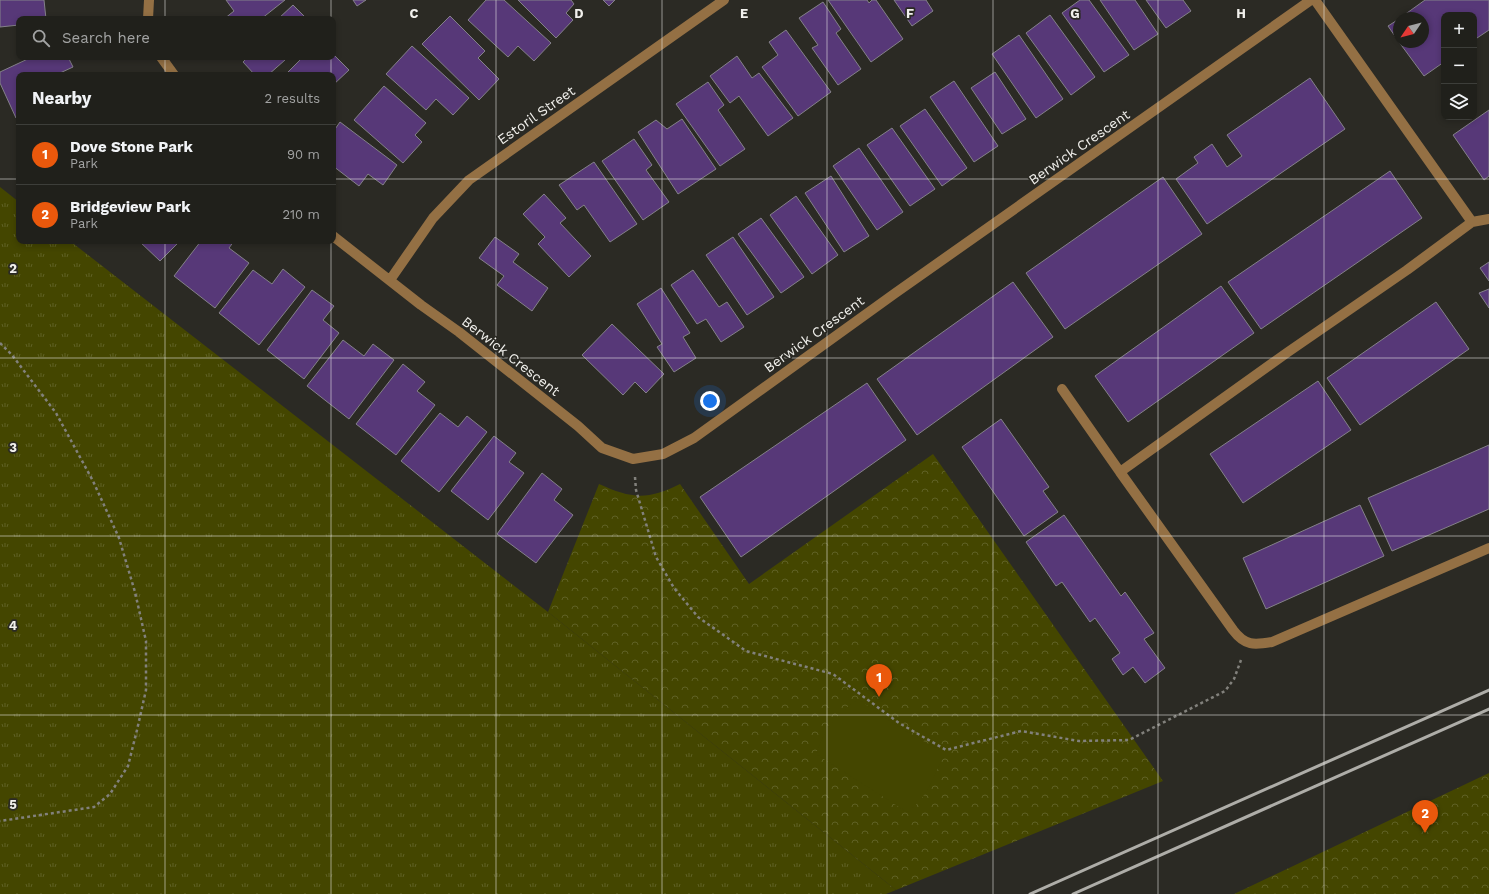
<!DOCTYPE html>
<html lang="en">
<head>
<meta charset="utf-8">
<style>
	body { margin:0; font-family:"Work Sans",sans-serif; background:#282824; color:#f1f3f6 }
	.controls { position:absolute; right:12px; top:12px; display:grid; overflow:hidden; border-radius:8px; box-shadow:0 2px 6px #0003 }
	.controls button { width:36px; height:36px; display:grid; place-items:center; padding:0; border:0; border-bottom:1px solid #3d3e3a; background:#20201b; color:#f1f3f6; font:20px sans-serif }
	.compass { position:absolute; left:1393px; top:12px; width:36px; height:36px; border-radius:50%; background:#20201b; box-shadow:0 2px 6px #0003; rotate:235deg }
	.you { position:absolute; left:710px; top:401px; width:14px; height:14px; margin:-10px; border:3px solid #fff; border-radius:50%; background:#1a73e8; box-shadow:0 0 0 6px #1a73e833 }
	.badge { display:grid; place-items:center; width:26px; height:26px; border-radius:50%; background:#ea580c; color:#fff; font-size:13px; font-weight:700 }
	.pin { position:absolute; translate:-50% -33px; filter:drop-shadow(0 1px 2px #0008) }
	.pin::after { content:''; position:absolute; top:21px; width:14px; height:12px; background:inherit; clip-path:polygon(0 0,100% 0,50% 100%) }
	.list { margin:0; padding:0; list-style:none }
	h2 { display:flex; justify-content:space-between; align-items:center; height:52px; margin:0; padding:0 16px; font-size:17px }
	h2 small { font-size:13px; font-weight:400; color:#a2a3a3 }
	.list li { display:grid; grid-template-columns:26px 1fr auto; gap:12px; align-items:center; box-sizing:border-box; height:60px; padding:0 16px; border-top:1px solid #3d3e3a }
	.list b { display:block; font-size:15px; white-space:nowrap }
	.list p { margin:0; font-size:13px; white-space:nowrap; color:#a2a3a3 }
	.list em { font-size:13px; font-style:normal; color:#a2a3a3 }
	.icon { flex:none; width:22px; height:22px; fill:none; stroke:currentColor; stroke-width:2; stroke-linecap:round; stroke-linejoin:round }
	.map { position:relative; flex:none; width:1489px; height:894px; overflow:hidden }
	.search { position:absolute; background:#20201b; box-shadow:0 2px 6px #0003; left:16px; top:16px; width:320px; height:44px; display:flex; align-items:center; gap:10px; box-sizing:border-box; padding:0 14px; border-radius:8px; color:#a2a3a3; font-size:15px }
	.panel { position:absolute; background:#20201b; box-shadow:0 2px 6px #0003; left:16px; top:72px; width:320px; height:172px; border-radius:8px }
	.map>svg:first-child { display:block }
</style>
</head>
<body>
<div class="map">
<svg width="1489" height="894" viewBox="0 0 1489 894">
	<defs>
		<pattern id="grass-tufts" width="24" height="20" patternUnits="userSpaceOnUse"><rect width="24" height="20" fill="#444600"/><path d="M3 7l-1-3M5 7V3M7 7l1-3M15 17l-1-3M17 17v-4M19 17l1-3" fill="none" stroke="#5f6125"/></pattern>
		<pattern id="park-crowns" width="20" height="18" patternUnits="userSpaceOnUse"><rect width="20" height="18" fill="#444600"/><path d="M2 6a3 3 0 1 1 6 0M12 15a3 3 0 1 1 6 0" fill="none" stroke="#5f6125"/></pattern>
	</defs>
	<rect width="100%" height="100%" fill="#2b2a24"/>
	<path fill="url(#grass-tufts)" d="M0,187L19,202V241H70L548,612L896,890L886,894H0Z"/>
	<path fill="url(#park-crowns)" d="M933,454L1163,781L896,890L548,612L599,484C630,498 647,501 680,484L749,584Z
		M1489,773V894H1234Z"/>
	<path fill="#444600" d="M858,699C887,720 914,737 946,753C933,774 929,798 907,812L816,754C824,730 837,713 858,699Z"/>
	<path fill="#573878" stroke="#848189" d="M0,0H44L46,19H19V25L0,27Z
		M226,0H285L261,19H224L234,11Z
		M353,0H366L357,6Z
		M486,0H504L551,43L534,61L518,46L508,57L468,20Z
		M518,0H571L574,4L566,13L573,20L556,38Z
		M603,0H615L609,6Z
		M828,0H867L869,3L872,0H876L903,39L871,62Z
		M894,0H926L933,11L912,26Z
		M1080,0H1089L1129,55L1104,72L1062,13Z
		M1100,0H1135L1158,34L1134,50Z
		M1146,0H1183L1191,11L1166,28Z
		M1425,0H1489V30L1474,40V15H1444V62L1424,76L1399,42H1423V18H1400Z
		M823,2L841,29L836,33L861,69L838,85L812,48L818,45L799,18Z
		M293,5L307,19H278Z
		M1050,15L1095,77L1071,95L1026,33Z
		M450,16L485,51L478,58L499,79L479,100L422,44Z
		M1399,19V42L1388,26Z
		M786,30L831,92L798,116L762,67L778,55L769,42Z
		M1019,35L1063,99L1036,118L992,54Z
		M412,46L469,98L453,115L436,99L426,110L386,74Z
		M333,54L349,70L333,85V75H285L303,57H333Z
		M737,56L752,78L759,73L793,118L768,136L739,96L730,103L710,76Z
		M32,57H68L73,67L60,73V75H19V116L16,118L0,83V72Z
		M248,57H282L285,60L268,75H255L243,62Z
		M995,72L1026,119L1002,134L971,88Z
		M1310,78L1345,129L1207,224L1176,179L1198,163L1194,157L1212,144L1227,167L1242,156L1227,135Z
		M954,81L998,146L974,162L930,97Z
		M708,82L724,105L718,110L745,149L720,166L676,104Z
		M384,86L426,123L415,135L422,142L403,163L354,120Z
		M925,109L967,168L942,186L900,126Z
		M1489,110V176L1484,180L1453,135Z
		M682,119L716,169L678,194L638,132L656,120L667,129Z
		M340,122L397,165L383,185L368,174L359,186L333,166V132Z
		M892,128L935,189L910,206L867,145Z
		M634,139L652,165L646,170L669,202L643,220L602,161Z
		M859,148L903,212L877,230L833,166Z
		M594,162L637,224L610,242L584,205L577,210L559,185Z
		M1390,171L1422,218L1261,329L1228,282Z
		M831,176L869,236L844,252L805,193Z
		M1163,177L1202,234L1065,329L1026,273Z
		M544,194L566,218L560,223L591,256L569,277L538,244L545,237L523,214Z
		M796,196L838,255L812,274L770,215Z
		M761,218L804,277L781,293L738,234Z
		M495,237L519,254L513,262L548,288L532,311L497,285L504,276L479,258Z
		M733,237L774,297L747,315L706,255Z
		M139,241H180L160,261Z
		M201,241H234L229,248L249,263L215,308L174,276Z
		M1489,262V281L1480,268Z
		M283,269L305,287L259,345L219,313L253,270L272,284Z
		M693,270L719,307L727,302L744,327L721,342L706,319L697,324L671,285Z
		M1013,282L1053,337L917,435L877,379Z
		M1221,286L1254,333L1128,422L1095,376Z
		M661,288L690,333L683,337L696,358L674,372L657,347L662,344L637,304Z
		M1489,289V308L1479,293Z
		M312,290L334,306L323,320L339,333L304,379L267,350Z
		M1436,302L1469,349L1360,425L1327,378Z
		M612,324L664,374L646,393L635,382L623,395L582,355Z
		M343,340L364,356L373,344L394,360L349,419L307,386Z
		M403,364L425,382L417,391L435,405L396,455L356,424Z
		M1318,381L1351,430L1243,503L1210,454Z
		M867,383L906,440L741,557L700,497Z
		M440,413L458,427L467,416L487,432L439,492L401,461Z
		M1001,419L1049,487L1043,491L1058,512L1024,536L962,447Z
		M494,436L516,453L509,462L524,473L488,520L451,491Z
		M1489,445V509L1392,551L1368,498Z
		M542,473L562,489L554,500L573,515L536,563L497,534Z
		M1360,505L1384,556L1266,609L1243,558Z
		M1064,515L1121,596L1125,592L1154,633L1144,639L1165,668L1145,683L1133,667L1123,675L1112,659L1120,653L1095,618L1090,622L1062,582L1056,586L1026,542Z"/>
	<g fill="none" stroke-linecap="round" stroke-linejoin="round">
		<path stroke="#82817c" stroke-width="2.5" stroke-dasharray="3 3" stroke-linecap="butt" d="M0,343L12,355L56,413L93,481L119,538L135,592L146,641V690L137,730L128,766L110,794L94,807L0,821
			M635,477L636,490L656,557L674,588L698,617L746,651L833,674L899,723L946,750L1021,731L1079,741L1129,740L1225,691L1234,679L1241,660"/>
		<path stroke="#947044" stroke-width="10" d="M1315,0L1472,222
			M148,19L149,0
			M161,57L174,75
			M1489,219L1472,222L1407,270L1288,352L1120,472L1233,630C1245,646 1254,645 1272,642L1489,548
			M333,236L421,305L459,332L578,426L602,448L633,459L663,454L694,438L894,294L1311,0
			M390,280L433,218L469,180L724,0
			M1062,389L1120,472"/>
		<path stroke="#aeada8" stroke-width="3" d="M1030,894L1489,690
			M1073,894L1489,709"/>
	</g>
	<path fill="none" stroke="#f1f0ec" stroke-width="1" stroke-opacity="0.55" d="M165,0V19M331,0V19M496,0V894M662,0V894M827,0V894M993,0V894M1158,0V894M1324,0V894M165,57V75M331,57V75M0,179H19M333,179H1489M165,241V894M331,241V894M0,358H1489M0,536H1489M0,715H1489"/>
	<g text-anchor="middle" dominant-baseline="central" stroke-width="3.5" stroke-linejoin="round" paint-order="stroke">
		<g font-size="14" fill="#f1f0ec" stroke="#2b2a24">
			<text transform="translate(536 115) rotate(-35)">Estoril Street</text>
			<text transform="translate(1079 147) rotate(-35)">Berwick Crescent</text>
			<text transform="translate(814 334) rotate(-36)">Berwick Crescent</text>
			<text transform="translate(511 356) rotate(38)">Berwick Crescent</text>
		</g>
	</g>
	<g font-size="13" text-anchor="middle" font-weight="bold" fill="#f1f0ec" stroke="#2b2a24" stroke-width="3.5" stroke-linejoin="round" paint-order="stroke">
		<text x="414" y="18">C</text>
		<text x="579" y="18">D</text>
		<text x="744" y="18">E</text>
		<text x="910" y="18">F</text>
		<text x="1075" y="18">G</text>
		<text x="1241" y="18">H</text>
		<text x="13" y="273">2</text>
		<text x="13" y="452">3</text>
		<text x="13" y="630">4</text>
		<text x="13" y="809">5</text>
	</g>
</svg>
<div class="controls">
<button>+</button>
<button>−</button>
<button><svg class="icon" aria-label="layers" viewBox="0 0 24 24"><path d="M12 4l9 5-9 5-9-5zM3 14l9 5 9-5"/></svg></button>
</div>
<svg class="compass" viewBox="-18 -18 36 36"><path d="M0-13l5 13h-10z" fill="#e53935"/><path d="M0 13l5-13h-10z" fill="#a2a3a3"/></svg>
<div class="you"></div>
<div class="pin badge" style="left:879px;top:697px">1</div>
<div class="pin badge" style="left:1425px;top:833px">2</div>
<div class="search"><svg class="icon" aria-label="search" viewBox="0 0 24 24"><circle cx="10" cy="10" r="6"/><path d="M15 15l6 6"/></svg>Search here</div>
<section class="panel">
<h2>Nearby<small>2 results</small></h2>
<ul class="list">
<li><span class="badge">1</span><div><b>Dove Stone Park</b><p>Park</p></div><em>90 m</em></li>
<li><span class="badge">2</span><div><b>Bridgeview Park</b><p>Park</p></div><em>210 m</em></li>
</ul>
</section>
</div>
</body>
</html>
